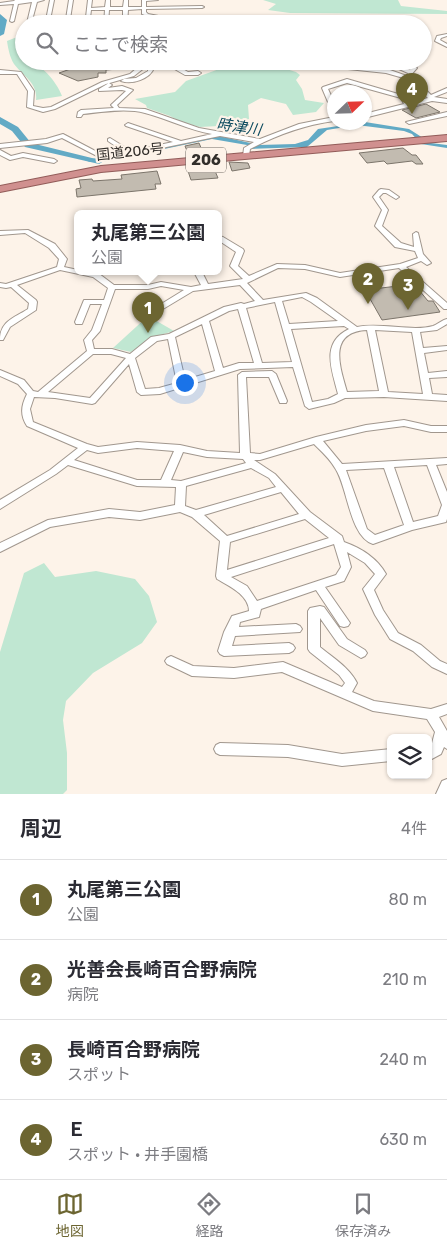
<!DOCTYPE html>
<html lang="ja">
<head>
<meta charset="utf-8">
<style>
	body { margin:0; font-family:Rubik,"Noto Sans JP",sans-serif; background:#f2f2f3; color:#2b2b33 }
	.controls { position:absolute; right:15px; bottom:15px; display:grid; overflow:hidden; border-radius:8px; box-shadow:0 1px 4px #0004 }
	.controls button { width:45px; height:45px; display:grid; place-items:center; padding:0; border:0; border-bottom:1px solid #e1e1e2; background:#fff; color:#2b2b33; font:25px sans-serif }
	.compass { position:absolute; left:327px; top:85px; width:45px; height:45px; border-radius:50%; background:#fff; box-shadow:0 1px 4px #0004; rotate:67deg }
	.you { position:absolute; left:184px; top:382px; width:18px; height:18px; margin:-12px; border:4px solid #fff; border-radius:50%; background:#1a73e8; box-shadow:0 0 0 8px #1a73e833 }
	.badge { display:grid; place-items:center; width:32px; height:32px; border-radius:50%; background:#6c6531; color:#fff; font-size:16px; font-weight:700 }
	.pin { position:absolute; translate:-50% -41px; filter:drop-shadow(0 1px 2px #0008) }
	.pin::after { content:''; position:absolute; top:26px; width:18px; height:15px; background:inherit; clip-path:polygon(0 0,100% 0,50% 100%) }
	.popup { position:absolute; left:74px; top:210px; width:148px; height:65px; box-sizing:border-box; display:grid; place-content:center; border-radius:8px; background:#fff; filter:drop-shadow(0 1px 4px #0005); font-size:16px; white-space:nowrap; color:#7c7c81 }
	.popup b { font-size:19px; color:#2b2b33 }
	.popup::after { content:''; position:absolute; left:50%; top:100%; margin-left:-10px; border:10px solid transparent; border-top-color:#fff }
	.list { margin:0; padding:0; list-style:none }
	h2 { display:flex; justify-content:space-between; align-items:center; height:65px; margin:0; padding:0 20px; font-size:21px }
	h2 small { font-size:16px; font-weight:400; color:#7c7c81 }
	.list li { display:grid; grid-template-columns:32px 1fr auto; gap:15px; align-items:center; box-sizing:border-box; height:80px; padding:0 20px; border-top:1px solid #e1e1e2 }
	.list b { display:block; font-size:19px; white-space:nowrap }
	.list p { margin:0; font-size:16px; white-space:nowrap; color:#7c7c81 }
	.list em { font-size:16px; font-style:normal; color:#7c7c81 }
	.icon { flex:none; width:28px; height:28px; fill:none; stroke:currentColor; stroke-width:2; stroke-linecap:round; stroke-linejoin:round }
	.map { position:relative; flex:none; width:447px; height:794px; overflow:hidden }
	.search { position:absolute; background:#fff; box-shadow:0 1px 4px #0004; left:15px; right:15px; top:15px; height:55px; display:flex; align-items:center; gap:12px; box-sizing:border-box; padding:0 18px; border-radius:28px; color:#7c7c81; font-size:19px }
	.sheet { height:385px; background:#fff }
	nav { display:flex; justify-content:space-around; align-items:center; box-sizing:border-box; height:70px; border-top:1px solid #e1e1e2; background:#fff; font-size:14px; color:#7c7c81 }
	nav a { display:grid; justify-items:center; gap:2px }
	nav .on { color:#6c6531 }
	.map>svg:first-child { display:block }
</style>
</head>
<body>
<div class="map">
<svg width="447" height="794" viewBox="0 0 447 794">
	<rect width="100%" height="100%" fill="#fdf3e9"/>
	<path fill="#c0e7d2" d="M263,0H398L401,6L447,11V14L290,13L268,10L276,4Z
		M17,37L24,39V61C40,61 57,82 62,96L36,100C38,83 23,76 14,64C10,58 8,48 7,41Z
		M264,62L296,72L300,75L296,80L302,89L305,100L324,103L316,112L293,115L286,104L261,98L248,105L249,119L219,126L200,127L181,122L170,116L147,108L146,105L135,99L175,92L186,81L222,68L242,67Z
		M148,316L174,331L153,337L131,352L113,348Z
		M44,563L55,577L96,571L135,579L149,596L157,622L142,643L93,673L66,701L63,720L67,753V790L63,794H0V652L24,573Z"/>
	<path fill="#62aac5" d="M365,122L409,129L431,143L447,145V148L421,144L412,134L404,131L357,125L327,130L307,147L250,149L247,145L212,139L102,162H90L82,159L110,158L219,136L259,145L295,144L308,140L318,129Z"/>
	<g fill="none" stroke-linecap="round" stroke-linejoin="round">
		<path fill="#62aac5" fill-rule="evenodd" d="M0,14L7,20L4,34L0,36Z
			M0,117L18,127L31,143L104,161L99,164L25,147L12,131L0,124Z"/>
	</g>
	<path fill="#c2bbb0" stroke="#7c756b" d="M115,61L120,65L118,69L106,70V73H98V77L78,81L59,73L79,66V63Z
		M426,104L440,112L416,118L402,110Z
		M199,143L202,150H206L208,154L189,156L185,146Z
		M403,148L412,155H416L423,164H416L412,161L387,164L384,161L367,163L359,153Z
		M229,162L248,163L250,168L232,171Z
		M212,164L218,178L191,180L187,168Z
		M157,171L161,184H155L156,189L77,197L76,189L81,188L79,180L92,179L93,181L122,179L121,175Z
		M414,284L428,301H433L440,312L382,320L365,290Z"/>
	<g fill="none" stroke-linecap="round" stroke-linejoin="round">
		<defs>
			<path id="minor" d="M15,0H44L37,2L31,24L27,23L32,2L18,4L14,21L12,22L10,21L14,4L0,5V3L14,1Z
				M50,0H54L50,20L48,21L46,20Z
				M69,0H73L70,19L68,20L66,19Z
				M88,0H92L91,8L105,7L106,0H110V7H123L124,0H128V7H142V0H158L146,1V7L202,6L204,7L202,8L146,9V12L148,14L200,24H189L147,16L142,14V9L128,10L127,24H123V10H109L108,24H104L105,10H91L90,18L86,17Z
				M224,19H228L229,24H218Z
				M401,21H403L404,24H400L399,22Z
				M447,34V36L441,38L440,40L447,44V47L435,41L437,36Z
				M138,61H144V68L134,76L106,84L55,109L43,112L27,107L28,91L17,74H0V70L21,72L34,91L33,106L43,108L51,107L102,82L130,74L138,67Z
				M164,61L205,65L208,67L205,69L174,64L188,72L198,71L201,73L198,75H185L166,64L154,68C150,79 132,85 121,81L124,79L136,78L148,71V69H145V67Z
				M334,61H341L349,66L387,69L407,76L408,73L390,65L396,61H403L397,65L410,70L411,68L404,61H409L417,68L410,76L414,79L415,83L426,90L431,95L447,88V92L434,97L447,99V103L432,101L364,118V114L404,104L401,98L347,83L328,89L334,102L331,104L328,102L322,88L323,87L347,79L405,96L409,103L428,98L422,92L410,85L409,81L407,79L386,73L348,69Z
				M109,83L112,85L108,88L122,86L133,90L117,105L119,108L145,109L199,128L260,139L299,124L334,117V121C304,125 277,135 250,149L249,156L246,158L243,156L244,148L254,142L220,136L108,159L97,156L62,138L47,143L0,148V144L46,139L63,134L101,154L108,155L124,152L108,141V139L110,138L131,151L173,142L126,126L125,125L128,123L181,141L212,134C189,130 168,119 145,113C126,108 103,112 83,114L81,117H77L78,112L81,110L114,108L111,105L112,104L126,91L122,90L99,91V89Z
				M447,112V116L409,124L406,122Z
				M0,150L11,156L23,153L54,159L57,161L54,163L23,157L10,160L0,155Z
				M381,189L389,190L399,197L396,199L386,193H383L379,197L388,210L382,226L401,243L414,247L413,234L416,232L418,233L423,254L431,263L427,265L421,261L406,267L447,303V309H444L399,268L340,277L305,269L278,268L247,283L263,300L306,293L317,298L357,327C381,322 412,332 433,326C438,324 442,320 447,319V324L437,330L420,332L423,348L447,346V350L424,353L428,373L447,371V377L429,378L432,394L447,395V401L384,397L345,398L334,403L309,409L305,406L293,367L240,369L160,394L141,395L137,392L129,364L95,403L92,404L55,398L34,397L30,409L33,422L87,444L98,447L137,442L180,445L207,451L240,453L238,375L242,372L272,371L276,374L287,401L286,403H280L269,377H246L250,453L260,454L316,437L366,425L404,420L431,426H447V432H431L404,426L366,431L323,441L342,464L447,458V464L436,465L447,492V519L446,522L412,530L373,544C349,536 348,487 335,468C330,459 321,451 314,444L260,460H254L275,474L310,512L342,536L344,542C361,548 377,558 386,574L374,590L383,610L398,633L421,645L440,661L447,664V674L432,667L413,651L390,639L375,615L363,589L375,574L365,563L347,552L351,567L344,581L325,587L348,620L350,623L348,626L344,627L340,626L316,590L261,609L259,617L240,622L239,627L296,624L300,626L302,629L300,632L235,636L232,646L289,643L293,645L295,648L293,651L289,653L224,656L220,654L218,651L224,632L232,616L249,611C249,595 229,586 217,579L216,576L220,541L192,517L180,512L140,520L109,517L50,527L0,552V543L48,520L109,509L140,512L175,505L176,487L137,486L68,465L56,474L0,509V500L50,470L78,448L27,426C20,415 21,406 27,394L18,384L0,376V370L24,380L33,391L38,392L87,351L84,340L92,330L102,304H90L82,324H76L75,322L84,300H104L108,288L93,277L60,270L17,285L36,300L37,302L36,310L10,327L3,340H0C0,321 14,318 28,309L29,303L11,287L6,288L0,287V283L6,284L57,267L59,259L49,248L25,233L0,235V231L28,230L55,244L67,259L64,267L78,270V272L98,273L114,285H148L161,282L191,287L201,285L194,272H202L208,284L243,279L230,266L236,252L218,240V236L223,237L243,249L244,251L238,266L249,276L277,264L305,265L340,273L400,264L418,258L415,251L395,247L375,226L382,210L373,197L379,190ZM240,285L255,301L244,304L241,303L224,307L169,334L151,337L130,354L112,349H94L92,340L100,331L115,289H148L161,286L184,290L145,314L144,316L145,318H148L193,291ZM302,297L311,302L338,321L289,324L282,301ZM275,302L292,362L262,363L246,308ZM238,309L254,363H239L223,368L209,321L229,311ZM202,324L215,371L185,380L175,337ZM344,326L349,329C320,343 332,370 338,394L328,399L312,402L291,329ZM367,330L379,391L347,392C340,367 327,332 367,330ZM375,330L412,332L423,394L388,392ZM168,339L177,383L159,388L145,389L135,358L157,341ZM93,354H111L126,358L90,398L48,392ZM137,448L174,451L161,480H137L74,460L87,450L98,453ZM183,452L207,457L243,459L246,463L181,481L171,480ZM427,465L442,505L438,516L413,522L394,467ZM251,468L269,478L276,487L196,510L185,506L186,486ZM384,468L404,525L375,535L367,529L346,470ZM281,492L299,514L227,536L204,515ZM305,519L329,538L227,570L230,542ZM334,544L341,567L336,575L257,601L247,586L231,577Z
				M320,606L324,607L347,639L365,650L367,653L365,656L361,658L339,645L320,618V647C333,658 349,667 357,683L352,692L374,701L431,709L447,704V714L439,717L447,731V749L444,747L441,754L428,761V748L431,747L435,732L427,719L373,711L282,672L234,678L192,676L167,664L165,661L167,658L171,656L193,666L234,668L283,662L342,687L345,683L339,675L310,652L308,649V611L310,608Z
				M220,743L288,745L342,754L391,749V761L342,766L288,757L220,755L216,753L214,749L216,745Z
				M447,779V794H436L442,781Z"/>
			<path id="trunk" d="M447,135V141L101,172L0,192V186L101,166Z"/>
		</defs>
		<use href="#minor" stroke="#a1978e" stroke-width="2"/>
		<use href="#trunk" stroke="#925c59" stroke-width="2"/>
		<use href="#minor" fill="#fff" fill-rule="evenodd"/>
		<use href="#trunk" fill="#d0908f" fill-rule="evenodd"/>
	</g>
	<g text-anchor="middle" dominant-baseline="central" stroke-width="4.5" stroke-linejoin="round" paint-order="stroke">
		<g font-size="14" fill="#322e2a" stroke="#fdf3e9">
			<text transform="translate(130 152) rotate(-6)">国道206号</text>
		</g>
		<g font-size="15" font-style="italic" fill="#0a495d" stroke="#fdf3e9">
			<text transform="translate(239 127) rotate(8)">時津川</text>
		</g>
		<rect fill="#fdf3e9" stroke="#6f6963" stroke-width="1" x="186" y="147.5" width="40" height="25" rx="4"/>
		<g font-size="15" font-weight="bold" fill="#322e2a">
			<text x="206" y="160">206</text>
		</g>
	</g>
</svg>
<div class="controls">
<button><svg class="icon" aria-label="layers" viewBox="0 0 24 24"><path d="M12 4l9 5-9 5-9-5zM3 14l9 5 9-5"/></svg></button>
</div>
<svg class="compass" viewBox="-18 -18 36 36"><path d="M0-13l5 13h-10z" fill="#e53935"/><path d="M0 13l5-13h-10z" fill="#7c7c81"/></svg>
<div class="you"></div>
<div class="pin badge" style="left:148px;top:333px">1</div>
<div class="popup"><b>丸尾第三公園</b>公園</div>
<div class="pin badge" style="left:368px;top:304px">2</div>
<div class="pin badge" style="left:408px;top:310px">3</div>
<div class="pin badge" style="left:412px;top:114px">4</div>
<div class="search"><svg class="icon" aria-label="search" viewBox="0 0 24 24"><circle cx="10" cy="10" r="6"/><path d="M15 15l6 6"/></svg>ここで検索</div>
</div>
<section class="sheet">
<h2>周辺<small>4件</small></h2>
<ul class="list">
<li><span class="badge">1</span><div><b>丸尾第三公園</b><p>公園</p></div><em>80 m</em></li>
<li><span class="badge">2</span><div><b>光善会長崎百合野病院</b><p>病院</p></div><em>210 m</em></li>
<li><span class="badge">3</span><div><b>長崎百合野病院</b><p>スポット</p></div><em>240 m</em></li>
<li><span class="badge">4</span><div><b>Ｅ</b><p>スポット · 井手園橋</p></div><em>630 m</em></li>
</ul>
</section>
<nav>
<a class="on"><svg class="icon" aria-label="map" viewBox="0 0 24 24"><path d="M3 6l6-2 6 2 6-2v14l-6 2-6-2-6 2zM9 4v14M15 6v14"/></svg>地図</a>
<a><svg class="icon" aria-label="directions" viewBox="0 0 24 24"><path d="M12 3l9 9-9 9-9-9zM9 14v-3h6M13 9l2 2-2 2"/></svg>経路</a>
<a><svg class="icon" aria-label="saved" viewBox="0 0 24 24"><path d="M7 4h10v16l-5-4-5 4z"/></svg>保存済み</a>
</nav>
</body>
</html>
